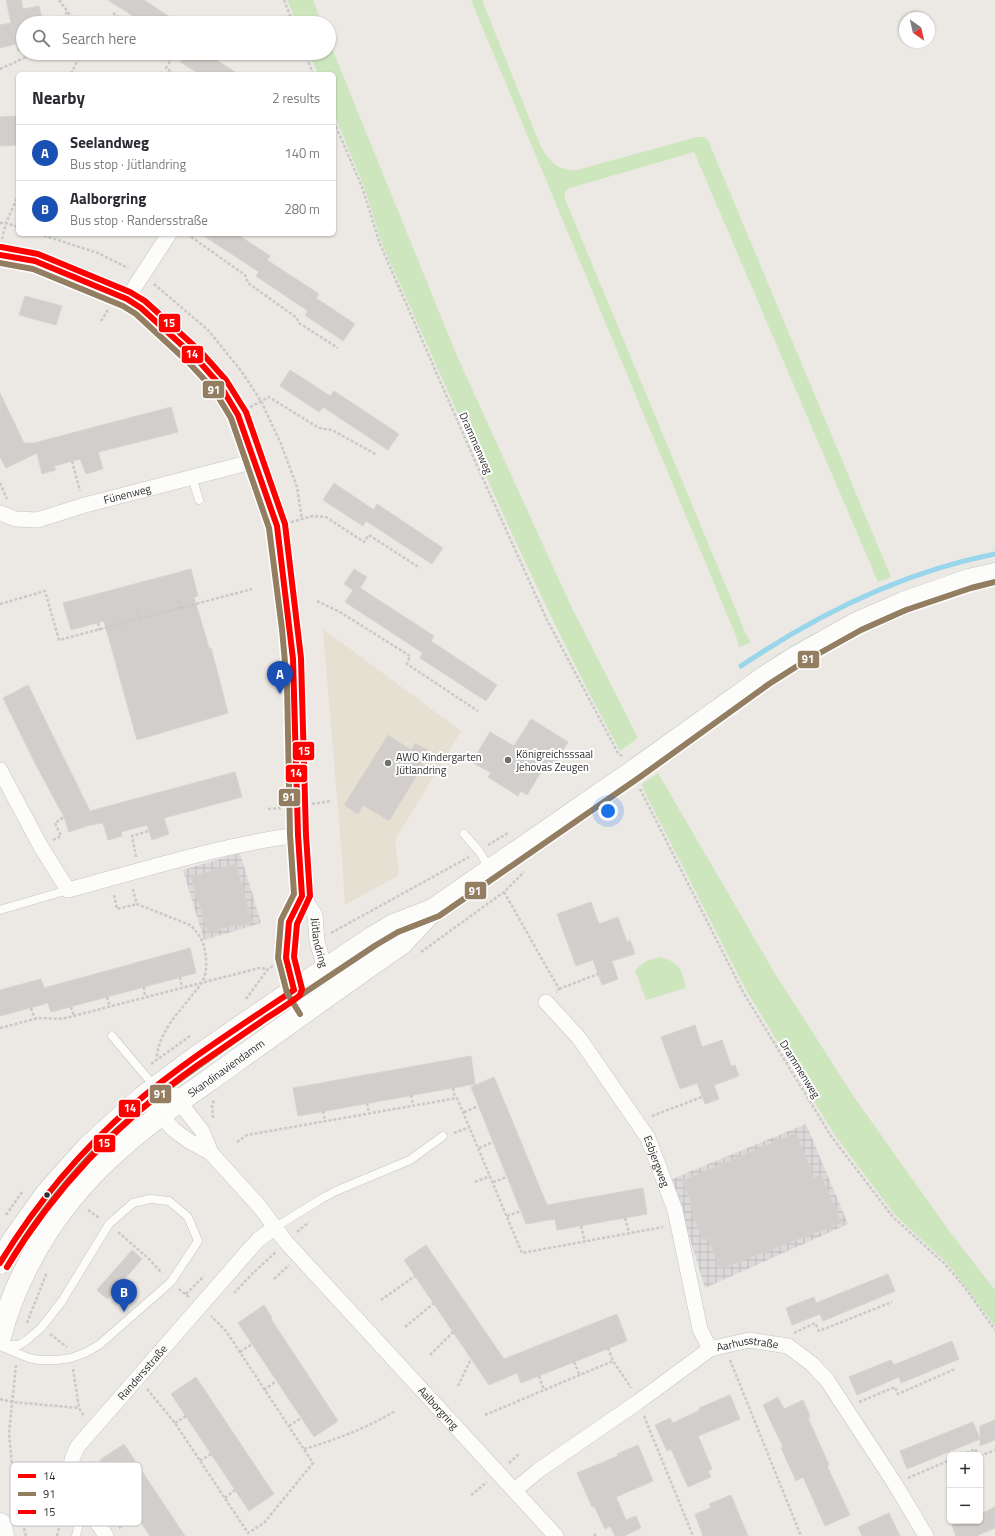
<!DOCTYPE html>
<html lang="en">
<head>
<meta charset="utf-8">
<style>
	body { margin:0; font-family:"Titillium Web",sans-serif; background:#f7f7f7; color:#2b2b33 }
	.controls { position:absolute; right:12px; bottom:12px; display:grid; overflow:hidden; border-radius:6px; box-shadow:0 1px 3px #0004 }
	.controls button { width:36px; height:36px; display:grid; place-items:center; padding:0; border:0; border-bottom:1px solid #e1e1e2; background:#fff; color:#2b2b33; font:20px sans-serif }
	.compass { position:absolute; left:899px; top:12px; width:36px; height:36px; border-radius:50%; background:#fff; box-shadow:0 1px 3px #0004; rotate:146deg }
	.you { position:absolute; left:608px; top:811px; width:14px; height:14px; margin:-10px; border:3px solid #fff; border-radius:50%; background:#1a73e8; box-shadow:0 0 0 6px #1a73e833 }
	.badge { display:grid; place-items:center; width:26px; height:26px; border-radius:50%; background:#ea580c; color:#fff; font-size:13px; font-weight:700 }
	.pin { position:absolute; translate:-50% -33px; filter:drop-shadow(0 1px 2px #0008) }
	.pin::after { content:''; position:absolute; top:21px; width:14px; height:12px; background:inherit; clip-path:polygon(0 0,100% 0,50% 100%) }
	.list { margin:0; padding:0; list-style:none }
	h2 { display:flex; justify-content:space-between; align-items:center; height:52px; margin:0; padding:0 16px; font-size:17px }
	h2 small { font-size:13px; font-weight:400; color:#7c7c81 }
	.list li { display:grid; grid-template-columns:26px 1fr auto; gap:12px; align-items:center; box-sizing:border-box; height:56px; padding:0 16px; border-top:1px solid #e1e1e2 }
	.list b { display:block; font-size:15px; white-space:nowrap }
	.list p { margin:0; font-size:13px; white-space:nowrap; color:#7c7c81 }
	.list em { font-size:13px; font-style:normal; color:#7c7c81 }
	.icon { flex:none; width:22px; height:22px; fill:none; stroke:currentColor; stroke-width:2; stroke-linecap:round; stroke-linejoin:round }
	.map { position:relative; flex:none; width:995px; height:1536px; overflow:hidden }
	.search { position:absolute; background:#fff; box-shadow:0 1px 3px #0004; left:16px; top:16px; width:320px; height:44px; display:flex; align-items:center; gap:10px; box-sizing:border-box; padding:0 14px; border-radius:22px; color:#7c7c81; font-size:15px }
	.panel { position:absolute; background:#fff; box-shadow:0 1px 3px #0004; left:16px; top:72px; width:320px; height:164px; border-radius:6px }
	.map>svg:first-child { display:block }
</style>
</head>
<body>
<div class="map">
<svg width="995" height="1536" viewBox="0 0 995 1536">
	<defs>
		<pattern id="industrial-grid" width="8" height="8" patternUnits="userSpaceOnUse"><rect width="8" height="8" fill="#dcd9db"/><path d="M0 4h8M4 0v8" fill="none" stroke="#bdbbbc"/></pattern>
	</defs>
	<rect width="100%" height="100%" fill="#ece8e4"/>
	<path fill="url(#industrial-grid)" d="M240,853L261,923L204,940L183,870Z
		M806,1124L848,1224L705,1288L672,1179Z"/>
	<path fill="#e6e0d3" d="M323,629L461,731L395,840L399,875L345,905L342,857Z"/>
	<path fill="#cee6be" d="M287,0H313L322,23H297Z
		M471,0H482L540,145C549,161 557,171 577,170L697,137H704L708,140L891,577L878,582L694,152L570,188L565,192V199L745,632L751,642L739,647L736,636Z
		M329,41L457,356L570,604L638,738L620,751C531,587 459,414 382,244L364,187L334,114V74H318L309,53H329Z
		M814,633L815,635L711,703L714,699L777,655Z
		M699,710L700,712L635,759L633,757Z
		M658,773L774,972L854,1097L950,1232L995,1290V1326L947,1263L895,1215L834,1134L746,990L644,791L642,784Z
		M660,957C679,962 682,969 686,988L646,1000L635,970L646,961Z"/>
	<g fill="none" stroke-linecap="round" stroke-linejoin="round">
		<path stroke="#99d6ec" stroke-width="5" d="M741,666C818,614 903,572 995,554"/>
	</g>
	<path fill="#d1cecb" stroke="#d7d4d0" d="M6,0H21L23,9L39,6L43,23H23V50L18,51L13,28L16,44L0,48V25L11,23Z
		M108,0H144L179,23H144Z
		M186,53H206L238,74H200L180,62Z
		M18,116V145L0,146V117Z
		M201,234H237L270,256L267,260L319,294L316,298L355,324L343,341L305,315L308,311L256,276L259,272Z
		M25,296L62,306L56,325L19,315Z
		M290,370L330,396L334,391L399,434L388,450L323,407L319,412L280,386Z
		M0,393L24,443H34L171,407L178,432L98,452L103,469L86,474L80,459L54,466L56,470L42,474L37,453L6,468L0,457Z
		M334,483L374,510L377,504L443,548L432,564L366,521L363,526L323,500Z
		M191,569L198,596L194,597L209,648H211L228,713L137,740L104,621L71,630L63,603Z
		M354,569L367,577L360,588L434,636L431,641L497,685L486,701L420,658L423,653L345,602L353,590L344,584Z
		M28,685L90,811L235,772L242,797L164,818L169,834L152,840L147,825L121,832L122,836L108,840L103,823L90,825L69,832L64,817L36,765L3,698Z
		M531,719L568,742L555,764L548,761L527,795L521,791L518,796L488,777L491,773L472,762L490,732L514,746Z
		M388,735L411,750L415,743L431,752L389,821L363,805L358,814L344,805Z
		M236,864L252,923L238,926L237,924L208,933L191,877Z
		M591,902L599,924L618,917L627,942L630,940L635,954L612,961L618,979L602,985L593,960L576,966L557,914Z
		M190,948L196,973L51,1012L48,1003L0,1016V990L41,979L44,988Z
		M695,1025L702,1047L722,1040L731,1066L735,1065L739,1076L714,1085L719,1099L705,1104L697,1083L680,1089L661,1037Z
		M471,1056L475,1084L298,1116L293,1088Z
		M494,1077L547,1205L643,1188L647,1214L557,1230L555,1219L526,1224L471,1087Z
		M796,1133L814,1178L821,1175L841,1223L720,1269L708,1238L703,1240L692,1213L695,1212L682,1181Z
		M426,1245L504,1359L617,1314L627,1341L521,1383L517,1373L489,1385L404,1260Z
		M132,1250L142,1259L107,1299L97,1290Z
		M888,1274L895,1291L823,1321L820,1314L792,1325L786,1308L814,1297L816,1303Z
		M264,1305L272,1318L271,1319L338,1421L314,1437L238,1323Z
		M952,1341L959,1359L901,1383L899,1377L857,1395L849,1377L891,1360L894,1365Z
		M196,1377L274,1494L249,1511L171,1394Z
		M730,1395L740,1419L698,1436L712,1469L708,1471L711,1477L688,1487L671,1449L667,1451L655,1425L670,1418L673,1423L700,1410L699,1408Z
		M778,1397L784,1409L803,1400L810,1416L808,1418L829,1465L827,1466L850,1515L825,1526L803,1477L796,1481L781,1448L783,1447L763,1405Z
		M995,1420V1440L980,1446V1426Z
		M973,1422L980,1439L907,1469L900,1451Z
		M124,1444L185,1536H150L112,1479L100,1460Z
		M638,1445L653,1481L616,1497L626,1520L636,1516L641,1528L624,1536H615L610,1526L605,1529L594,1506L592,1507L577,1473L618,1456L617,1454Z
		M731,1495L748,1536H703L695,1514L711,1508L709,1504Z
		M995,1507V1528L976,1536H956L952,1525L962,1521H980V1514Z
		M889,1513L900,1536H862L858,1527Z"/>
	<g fill="none" stroke-linecap="round" stroke-linejoin="round">
		<defs>
			<path id="lane" d="M192,477L199,500
				M464,834L479,851L490,869
				M0,910L68,890
				M112,1036L155,1087
				M276,1227L321,1199L336,1191L410,1160L443,1136
				M0,1345H19L27,1340L41,1328L62,1301L109,1224L133,1203L150,1199L169,1201L188,1217L198,1241L171,1282L99,1345L85,1353L71,1358L57,1360H39L29,1358L0,1346
				M76,1536L81,1514L88,1507"/>
			<g id="street">
				<path id="s1" d="M0,255L35,261L127,299L141,308L196,358L220,385L238,415L277,526L293,659L298,835L302,896L315,915L317,941L325,969L337,989"/>
				<path d="M127,299L169,234"/>
				<path id="s2" d="M0,513L16,519L37,520L85,505L255,461"/>
				<path d="M0,770L41,847L68,890C144,870 220,845 298,835"/>
				<path d="M302,896L289,922L286,958L294,990L307,1010"/>
				<path id="s3" d="M546,1002L579,1038L648,1138L675,1210L700,1329L710,1349"/>
				<path id="s4" d="M163,1081L202,1131L211,1153L259,1206L286,1242L556,1536"/>
				<path d="M143,1097L174,1130L189,1141L211,1153"/>
				<path id="s5" d="M515,1490L539,1470L638,1402L710,1349L749,1340L788,1346L812,1364L827,1380L895,1484L926,1536"/>
				<path id="s6" d="M106,1536C94,1517 67,1483 72,1460C73,1455 76,1450 78,1446L249,1250L259,1239L276,1227"/>
			</g>
			<g id="secondary">
				<path d="M0,1263L14,1239L46,1194L87,1148L143,1097L195,1058L294,990L372,938L394,925L430,911"/>
				<path id="s7" d="M0,1337C19,1265 62,1199 118,1150C154,1117 196,1090 236,1061C291,1022 346,982 401,944L434,909L635,770L765,677L798,656L857,623L903,603L969,580L995,574"/>
				<path d="M0,1524L3,1536"/>
			</g>
		</defs>
		<use href="#lane" stroke="#c5c4c5" stroke-width="9"/>
		<use href="#street" stroke="#c5c4c5" stroke-width="16"/>
		<use href="#secondary" stroke="#c5c4c5" stroke-width="23"/>
		<path stroke="#c9c9c8" stroke-width="2.5" stroke-dasharray="3 2" stroke-linecap="butt" d="M59,0L76,23
			M284,0L293,23
			M113,13L127,23
			M61,23L67,12
			M160,53L171,60L166,68L174,74
			M305,53L313,74
			M0,69L35,53
			M71,74L81,53
			M334,122L362,187L380,244L479,470L546,618L618,753L622,756
			M0,223H6L18,227
			M39,234L98,253L128,268
			M187,234L245,275L248,283L297,318L299,323L338,348
			M2,239L6,223L18,196
			M154,284L208,330L242,372L261,401L281,444L297,487L302,519
			M101,321L109,308
			M250,407L269,397L319,428L332,430L377,455
			M72,461L80,491
			M0,483L7,499
			M291,522L313,516L326,517L364,542L369,535L420,568
			M179,601L181,609
			M317,601L340,612L410,656L407,664L478,711
			M0,604L45,591L59,640L252,589
			M137,612L140,619
			M98,623L100,630
			M640,789L743,992L831,1136L893,1217L945,1264L966,1289L995,1330
			M312,804L332,801
			M268,809L282,808
			M53,840L61,836L55,823L64,817
			M488,845L508,833
			M136,857L132,836L149,831
			M132,890H133L137,904L190,925C198,932 203,940 205,951C206,958 207,967 205,975C203,982 198,988 194,993C179,1012 157,1034 157,1059
			M504,892L559,989L556,992
			M114,895L117,909L137,904
			M331,933L469,857
			M421,952L504,892L524,872
			M180,977L182,988
			M144,987L145,997
			M559,989L598,974
			M107,997L110,1007
			M246,999L268,969L273,966
			M71,1007L74,1016
			M31,1008L35,1019
			M0,1028L38,1018L62,1019L259,968L267,969
			M151,1064L190,1036
			M453,1088L455,1098
			M411,1095L413,1105
			M367,1103L369,1113
			M323,1111L325,1121
			M464,1112L478,1106
			M652,1116L702,1097
			M213,1118L212,1105L214,1100
			M454,1133L470,1127
			M237,1142L247,1135L457,1098L522,1253L663,1227
			M479,1148L493,1142
			M475,1182L490,1176
			M493,1182L507,1177
			M88,1210L99,1218
			M6,1215L22,1192
			M507,1216L521,1211
			M625,1218L629,1233
			M581,1226L585,1242
			M118,1232L148,1258L162,1273
			M297,1232L309,1222
			M274,1279L289,1265
			M179,1289L189,1297
			M234,1293L254,1272L276,1252
			M186,1294L204,1276
			M381,1300L415,1276
			M27,1323L47,1272
			M405,1327L434,1303
			M794,1333L815,1323L819,1331L892,1302
			M50,1334L67,1347
			M608,1348L613,1361
			M240,1352L252,1344
			M430,1355L453,1332
			M730,1360L801,1536
			M574,1362L580,1376
			M16,1365L9,1433L14,1489L26,1536
			M73,1369L79,1408
			M539,1376L544,1390
			M458,1386L471,1359
			M147,1389L175,1423L248,1533L264,1523L313,1463L226,1331L211,1316
			M264,1390L276,1381
			M0,1399L12,1402L79,1408L84,1416
			M859,1402L895,1387L898,1394L955,1369
			M485,1415L613,1361L626,1380L631,1388
			M644,1416L693,1536
			M175,1423L186,1416
			M289,1426L301,1418
			M304,1449C335,1440 367,1428 395,1411
			M962,1455L975,1449L978,1455
			M980,1456L995,1450
			M200,1461L211,1454
			M509,1463L520,1453
			M908,1478L950,1460
			M94,1491L112,1479
			M471,1495L487,1482
			M225,1498L235,1490
			M119,1528L136,1516
			M57,1536L66,1501
			M594,1536L596,1534"/>
		<use href="#lane" stroke="#fcfcfb" stroke-width="8"/>
		<use href="#street" stroke="#fcfcfb" stroke-width="15"/>
		<use href="#secondary" stroke="#fcfcfb" stroke-width="22"/>
		<defs>
			<path id="bus-1" d="M0,255L35,261L127,299L141,308L196,358L220,385L238,415L277,526L293,659L298,835L302,896L289,922L286,958L294,990
				M0,1263C36,1204 79,1152 132,1106C182,1063 239,1027 294,990"/>
			<path id="bus-2" d="M0,263L33,269L123,306L136,314L190,364L214,390L231,418L269,528L282,629L287,685L290,835L294,894L281,920L278,958L287,993L300,1014
				M7,1267C31,1226 59,1189 92,1154C129,1116 171,1085 214,1055C267,1017 322,981 376,945L398,932L439,916L640,777L769,684L802,663L861,630L906,610L971,588L995,582"/>
			<path id="bus-3" d="M1,247L38,254L130,292L145,301L202,353L226,380L246,412L285,524L301,658L306,835L310,896L297,924L294,957L302,989L300,995C290,1004 277,1011 265,1019C242,1035 218,1051 195,1067C118,1122 56,1186 7,1267"/>
		</defs>
		<use href="#bus-1" stroke="#fff" stroke-width="9"/>
		<use href="#bus-2" stroke="#fff" stroke-width="9"/>
		<use href="#bus-3" stroke="#fff" stroke-width="9"/>
		<use href="#bus-1" stroke="#f00" stroke-width="6"/>
		<use href="#bus-2" stroke="#947e62" stroke-width="6"/>
		<use href="#bus-3" stroke="#f00" stroke-width="6"/>
	</g>
	<g fill="#706f6e" stroke="#fff" stroke-width="1.5">
		<circle cx="508" cy="760" r="4"/>
		<circle cx="388" cy="763" r="4"/>
	</g>
	<circle fill="#2e2e2e" stroke="#fff" stroke-width="1.5" cx="47" cy="1195" r="3.5"/>
	<g text-anchor="middle" dominant-baseline="central" stroke-width="4" stroke-linejoin="round" paint-order="stroke">
		<g font-size="11" fill="#2e2e2e" stroke="#fff">
			<text transform="translate(476 443) rotate(66)">Drammenweg</text>
			<text stroke="none"><textPath href="#s2" startOffset="132">Fünenweg</textPath></text>
			<text stroke="none"><textPath href="#s1" startOffset="837">Jütlandring</textPath></text>
			<text stroke="none"><textPath href="#s7" startOffset="360">Skandinaviendamm</textPath></text>
			<text transform="translate(800 1069) rotate(58)">Drammenweg</text>
			<text stroke="none"><textPath href="#s3" startOffset="195">Esbjergweg</textPath></text>
			<text stroke="none"><textPath href="#s5" startOffset="279">Aarhusstraße</textPath></text>
			<text stroke="none"><textPath href="#s6" startOffset="198">Randersstraße</textPath></text>
			<text stroke="none"><textPath href="#s4" startOffset="429">Aalborgring</textPath></text>
		</g>
		<g font-size="11" fill="#2e2e2e" stroke="#fff" text-anchor="start">
			<text x="516" y="754">Königreichsssaal<tspan x="516" dy="13">Jehovas Zeugen</tspan></text>
			<text x="396" y="757">AWO Kindergarten<tspan x="396" dy="13">Jütlandring</tspan></text>
		</g>
	</g>
	<rect x="10" y="1462" width="132" height="64" rx="6" fill="#fff" stroke="#c0c0c0" stroke-width="1"/>
	<rect x="18" y="1474" width="18" height="4" fill="#f00"/>
	<rect x="18" y="1492" width="18" height="4" fill="#947e62"/>
	<rect x="18" y="1510" width="18" height="4" fill="#f00"/>
	<g font-size="11" fill="#2e2e2e">
		<text x="43" y="1480">14</text>
		<text x="43" y="1498">91</text>
		<text x="43" y="1516">15</text>
	</g>
	<g stroke="#fff" stroke-width="1.5">
		<rect x="158" y="313" width="23" height="20" rx="4" fill="#f00"/>
		<rect x="181" y="345" width="23" height="19" rx="4" fill="#f00"/>
		<rect x="202" y="380" width="23" height="19" rx="4" fill="#947e62"/>
		<rect x="797" y="650" width="23" height="19" rx="4" fill="#947e62"/>
		<rect x="292" y="741" width="23" height="20" rx="4" fill="#f00"/>
		<rect x="285" y="764" width="23" height="19" rx="4" fill="#f00"/>
		<rect x="278" y="788" width="23" height="19" rx="4" fill="#947e62"/>
		<rect x="464" y="881" width="23" height="19" rx="4" fill="#947e62"/>
		<rect x="149" y="1084" width="23" height="20" rx="4" fill="#947e62"/>
		<rect x="118" y="1099" width="23" height="19" rx="4" fill="#f00"/>
		<rect x="93" y="1134" width="23" height="19" rx="4" fill="#f00"/>
	</g>
	<g font-size="11" text-anchor="middle" font-weight="bold" fill="#fff">
		<text x="169" y="327">15</text>
		<text x="192" y="358">14</text>
		<text x="214" y="394">91</text>
		<text x="808" y="663">91</text>
		<text x="304" y="755">15</text>
		<text x="296" y="777">14</text>
		<text x="289" y="801">91</text>
		<text x="475" y="895">91</text>
		<text x="160" y="1098">91</text>
		<text x="130" y="1112">14</text>
		<text x="104" y="1147">15</text>
	</g>
</svg>
<div class="controls">
<button>+</button>
<button>−</button>
</div>
<svg class="compass" viewBox="-18 -18 36 36"><path d="M0-13l5 13h-10z" fill="#e53935"/><path d="M0 13l5-13h-10z" fill="#7c7c81"/></svg>
<div class="you"></div>
<div class="pin badge" style="left:280px;top:694px;background:#1a4fb4">A</div>
<div class="pin badge" style="left:124px;top:1312px;background:#1a4fb4">B</div>
<div class="search"><svg class="icon" aria-label="search" viewBox="0 0 24 24"><circle cx="10" cy="10" r="6"/><path d="M15 15l6 6"/></svg>Search here</div>
<section class="panel">
<h2>Nearby<small>2 results</small></h2>
<ul class="list">
<li><span class="badge" style="background:#1a4fb4">A</span><div><b>Seelandweg</b><p>Bus stop · Jütlandring</p></div><em>140 m</em></li>
<li><span class="badge" style="background:#1a4fb4">B</span><div><b>Aalborgring</b><p>Bus stop · Randersstraße</p></div><em>280 m</em></li>
</ul>
</section>
</div>
</body>
</html>
